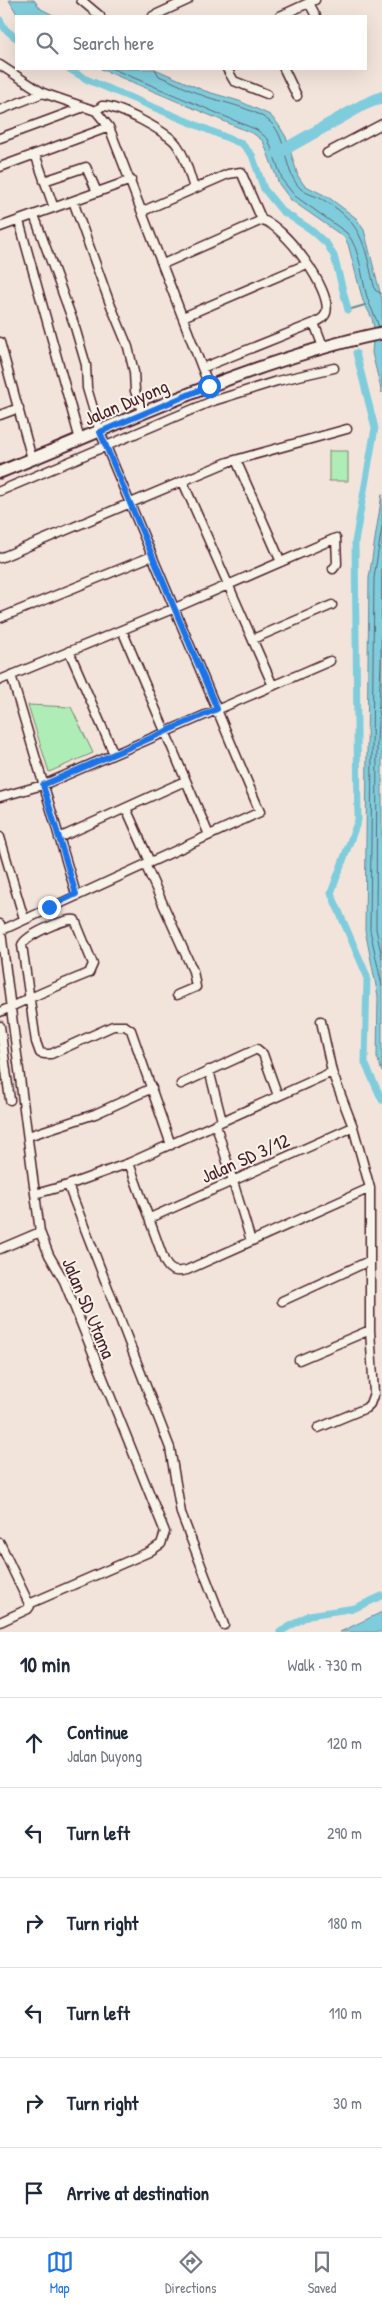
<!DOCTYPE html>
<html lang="en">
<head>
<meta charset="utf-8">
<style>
	body { margin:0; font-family:"Patrick Hand",sans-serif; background:#f2f2f3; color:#1f2937 }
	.stop { position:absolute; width:15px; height:15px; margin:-11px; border:4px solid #1a73e8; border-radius:50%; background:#fff }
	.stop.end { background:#1a73e8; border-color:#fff; box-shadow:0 1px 5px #0008 }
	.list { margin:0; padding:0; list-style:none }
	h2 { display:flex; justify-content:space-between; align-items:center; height:65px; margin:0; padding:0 20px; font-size:21px }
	h2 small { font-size:16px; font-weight:400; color:#747a83 }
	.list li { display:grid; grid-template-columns:32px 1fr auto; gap:15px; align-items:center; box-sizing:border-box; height:90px; padding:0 20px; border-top:1px solid #e0e1e3 }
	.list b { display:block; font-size:19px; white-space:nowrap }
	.list p { margin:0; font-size:16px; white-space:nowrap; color:#747a83 }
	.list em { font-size:16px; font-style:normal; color:#747a83 }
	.icon { flex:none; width:28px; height:28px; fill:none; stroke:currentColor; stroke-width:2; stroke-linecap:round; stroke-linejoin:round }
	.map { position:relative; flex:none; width:382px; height:1632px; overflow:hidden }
	.search { position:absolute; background:#fff; box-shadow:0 5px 20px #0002; left:15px; right:15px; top:15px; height:55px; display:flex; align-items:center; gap:12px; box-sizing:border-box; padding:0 18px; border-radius:0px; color:#747a83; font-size:19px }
	.sheet { height:605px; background:#fff }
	nav { display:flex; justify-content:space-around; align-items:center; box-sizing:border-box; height:70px; border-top:1px solid #e0e1e3; background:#fff; font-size:14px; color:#747a83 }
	nav a { display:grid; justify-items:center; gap:2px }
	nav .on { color:#1a73e8 }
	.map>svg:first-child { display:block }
</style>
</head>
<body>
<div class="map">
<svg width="382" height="1632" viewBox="0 0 382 1632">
	<rect width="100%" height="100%" fill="#f3e4db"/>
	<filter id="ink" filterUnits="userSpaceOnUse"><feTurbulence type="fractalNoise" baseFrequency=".02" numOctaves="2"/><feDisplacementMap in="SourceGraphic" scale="10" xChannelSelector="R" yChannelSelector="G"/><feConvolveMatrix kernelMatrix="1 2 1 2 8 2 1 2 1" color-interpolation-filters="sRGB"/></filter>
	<g filter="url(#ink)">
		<path fill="#aeeeb6" stroke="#7c8670" d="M329,451H348V481H329Z
			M28,705L71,707L93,753L49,772Z"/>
		<path fill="#7fcddc" stroke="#6a8795" d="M9,0H34L41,9L55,16H18Z
			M101,69H155L205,91L239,101L270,115L278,124L286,137L298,176L304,185L328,197L356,218L364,230L382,300V393L372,353L374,328L372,318L363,301L348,244L344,237L291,200L279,184L263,141L254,134Z
			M382,494V1072L377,1057L378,996L365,930L369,578Z
			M382,1612V1632H340Z"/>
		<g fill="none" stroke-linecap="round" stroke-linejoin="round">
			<path stroke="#5f6572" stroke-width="1" d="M113,69L257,130L268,139L283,181L295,196L347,233C361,251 361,276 367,297C370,308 376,316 379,327
				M155,69L159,76C174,82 189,90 204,96C224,103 260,109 274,126C288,144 284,173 301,189C308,195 318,196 325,201C365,224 365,250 375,290L382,294
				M382,527L374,578L370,930L382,986
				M382,568L381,665L377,741L376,929L382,958"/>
			<path stroke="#6a8795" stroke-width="2" d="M348,310L365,305"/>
			<path stroke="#7fcddc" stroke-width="7" d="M0,20L5,29L16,38
				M69,69L88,80L242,144L252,155L264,189L282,211L310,229L327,244L334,256L348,310
				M356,353L375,428L355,542L358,820L331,893L367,976L365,1063L382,1100
				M280,1632L309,1615L355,1608L382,1596"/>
			<path stroke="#7fcddc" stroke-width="12" d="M278,153L363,105L382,97"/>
			<defs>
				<path id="street" d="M81,0L100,16
					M309,3L316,16
					M153,16L188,0
					M280,16L315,0
					M0,65L43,93L96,111L109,127L209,386
					M227,69L234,81L267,94
					M284,69L297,96
					M0,110L43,93
					M96,111L102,106C115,104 170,133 177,145C186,157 189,174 194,188
					M0,138L84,107
					M327,153L382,124
					M35,154L54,208
					M0,167L109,127
					M44,181L86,167L97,192
					M73,201L109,301L128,347L134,372L135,391L143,414
					M143,211L228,174L241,172L262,220C284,225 333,291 326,313C324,319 318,321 314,323L323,347
					M19,221L80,440
					M0,227L131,180
					M163,264L262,220
					M183,317L307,264
					M0,342L32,459
					M202,368L314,323
					M0,415L19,408
					M236,460L281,562
					M183,482L273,686
					M0,491L210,402L277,381L334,368
					M0,558L228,462L347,429
					M0,618L152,556
					M122,630L209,835
					M253,639L332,605
					M69,651L114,754
					M11,675L76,894
					M0,680L175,608L336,538L337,564L333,569
					M0,797L43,785L330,661
					M126,808L150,862
					M0,837L24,919
					M59,838L185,781
					M145,864L193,971L196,987L177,995
					M0,924L40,1232L49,1255L64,1281L165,1532L161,1544L149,1552L29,1604
					M0,931L260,812L100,432L87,388L86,365L74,324L34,215
					M0,1012C29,998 59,985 89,973L93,964L75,920C65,918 26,935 22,945L36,1042L40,1053L45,1054H51L113,1026H125L131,1030L171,1145
					M0,1026L10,1100
					M209,1070L222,1121
					M181,1084L257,1049L263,1054L278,1096
					M216,1125L251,1241
					M28,1136L95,1114L152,1088
					M129,1163L164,1260C169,1271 175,1273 187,1270L370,1188
					M68,1185L170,1448L181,1513L224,1625
					M35,1194L68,1185L129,1163L332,1072
					M150,1218L353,1127
					M0,1249L40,1232
					M282,1301L369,1261
					M299,1360L370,1330
					M318,1428L366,1408L370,1404L374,1393L370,1330V1188L353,1127L332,1072L321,1021
					M0,1543L30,1606L28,1609L0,1622"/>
				<path id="secondary" d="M0,472C126,422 249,361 382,333"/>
			</defs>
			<use href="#street" stroke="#4a1f2b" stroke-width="11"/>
			<use href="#secondary" stroke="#4a1f2b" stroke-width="15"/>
			<use href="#street" stroke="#f7f3e8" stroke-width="8"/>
			<use href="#secondary" stroke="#f7f3e8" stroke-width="11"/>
		</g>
	</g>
	<g fill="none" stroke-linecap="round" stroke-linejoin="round" filter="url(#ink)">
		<path stroke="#1a73e8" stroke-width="6" d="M49,907L76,894L43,785L217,709L100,432L209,386"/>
	</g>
	<g text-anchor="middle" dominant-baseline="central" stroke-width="4" stroke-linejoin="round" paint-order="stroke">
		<g font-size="19" fill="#4a1f2b" stroke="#f7f3e8">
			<text transform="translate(126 402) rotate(-23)">Jalan Duyong</text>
			<text transform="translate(245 1158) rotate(-24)">Jalan SD 3/12</text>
			<text transform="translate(89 1308) rotate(67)">Jalan SD Utama</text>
		</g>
	</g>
</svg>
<div class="stop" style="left:209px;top:386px"></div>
<div class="stop end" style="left:49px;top:907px"></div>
<div class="search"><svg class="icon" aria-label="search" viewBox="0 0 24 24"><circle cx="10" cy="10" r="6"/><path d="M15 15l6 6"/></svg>Search here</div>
</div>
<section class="sheet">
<h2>10 min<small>Walk · 730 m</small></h2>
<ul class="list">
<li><svg class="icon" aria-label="ahead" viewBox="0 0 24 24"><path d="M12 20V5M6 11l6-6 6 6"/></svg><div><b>Continue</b><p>Jalan Duyong</p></div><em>120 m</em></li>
<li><svg class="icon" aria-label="left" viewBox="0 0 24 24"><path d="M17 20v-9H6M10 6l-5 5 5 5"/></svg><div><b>Turn left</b></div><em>290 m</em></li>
<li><svg class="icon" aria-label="right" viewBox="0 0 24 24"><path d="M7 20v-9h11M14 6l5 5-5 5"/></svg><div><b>Turn right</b></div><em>180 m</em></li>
<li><svg class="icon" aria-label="left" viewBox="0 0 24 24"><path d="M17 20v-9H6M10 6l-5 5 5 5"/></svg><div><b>Turn left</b></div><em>110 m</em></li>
<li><svg class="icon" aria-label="right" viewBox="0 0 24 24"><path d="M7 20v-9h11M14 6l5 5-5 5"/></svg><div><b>Turn right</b></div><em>30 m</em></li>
<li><svg class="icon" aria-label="arrive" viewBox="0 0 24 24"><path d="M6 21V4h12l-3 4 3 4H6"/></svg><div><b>Arrive at destination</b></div></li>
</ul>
</section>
<nav>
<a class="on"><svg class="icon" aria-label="map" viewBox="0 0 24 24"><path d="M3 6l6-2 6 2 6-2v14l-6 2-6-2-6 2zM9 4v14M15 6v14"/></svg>Map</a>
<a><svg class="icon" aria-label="directions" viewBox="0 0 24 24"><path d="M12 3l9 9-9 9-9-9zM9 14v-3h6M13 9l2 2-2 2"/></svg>Directions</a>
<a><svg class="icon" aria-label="saved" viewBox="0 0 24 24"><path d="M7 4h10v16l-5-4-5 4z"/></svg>Saved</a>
</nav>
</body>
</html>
